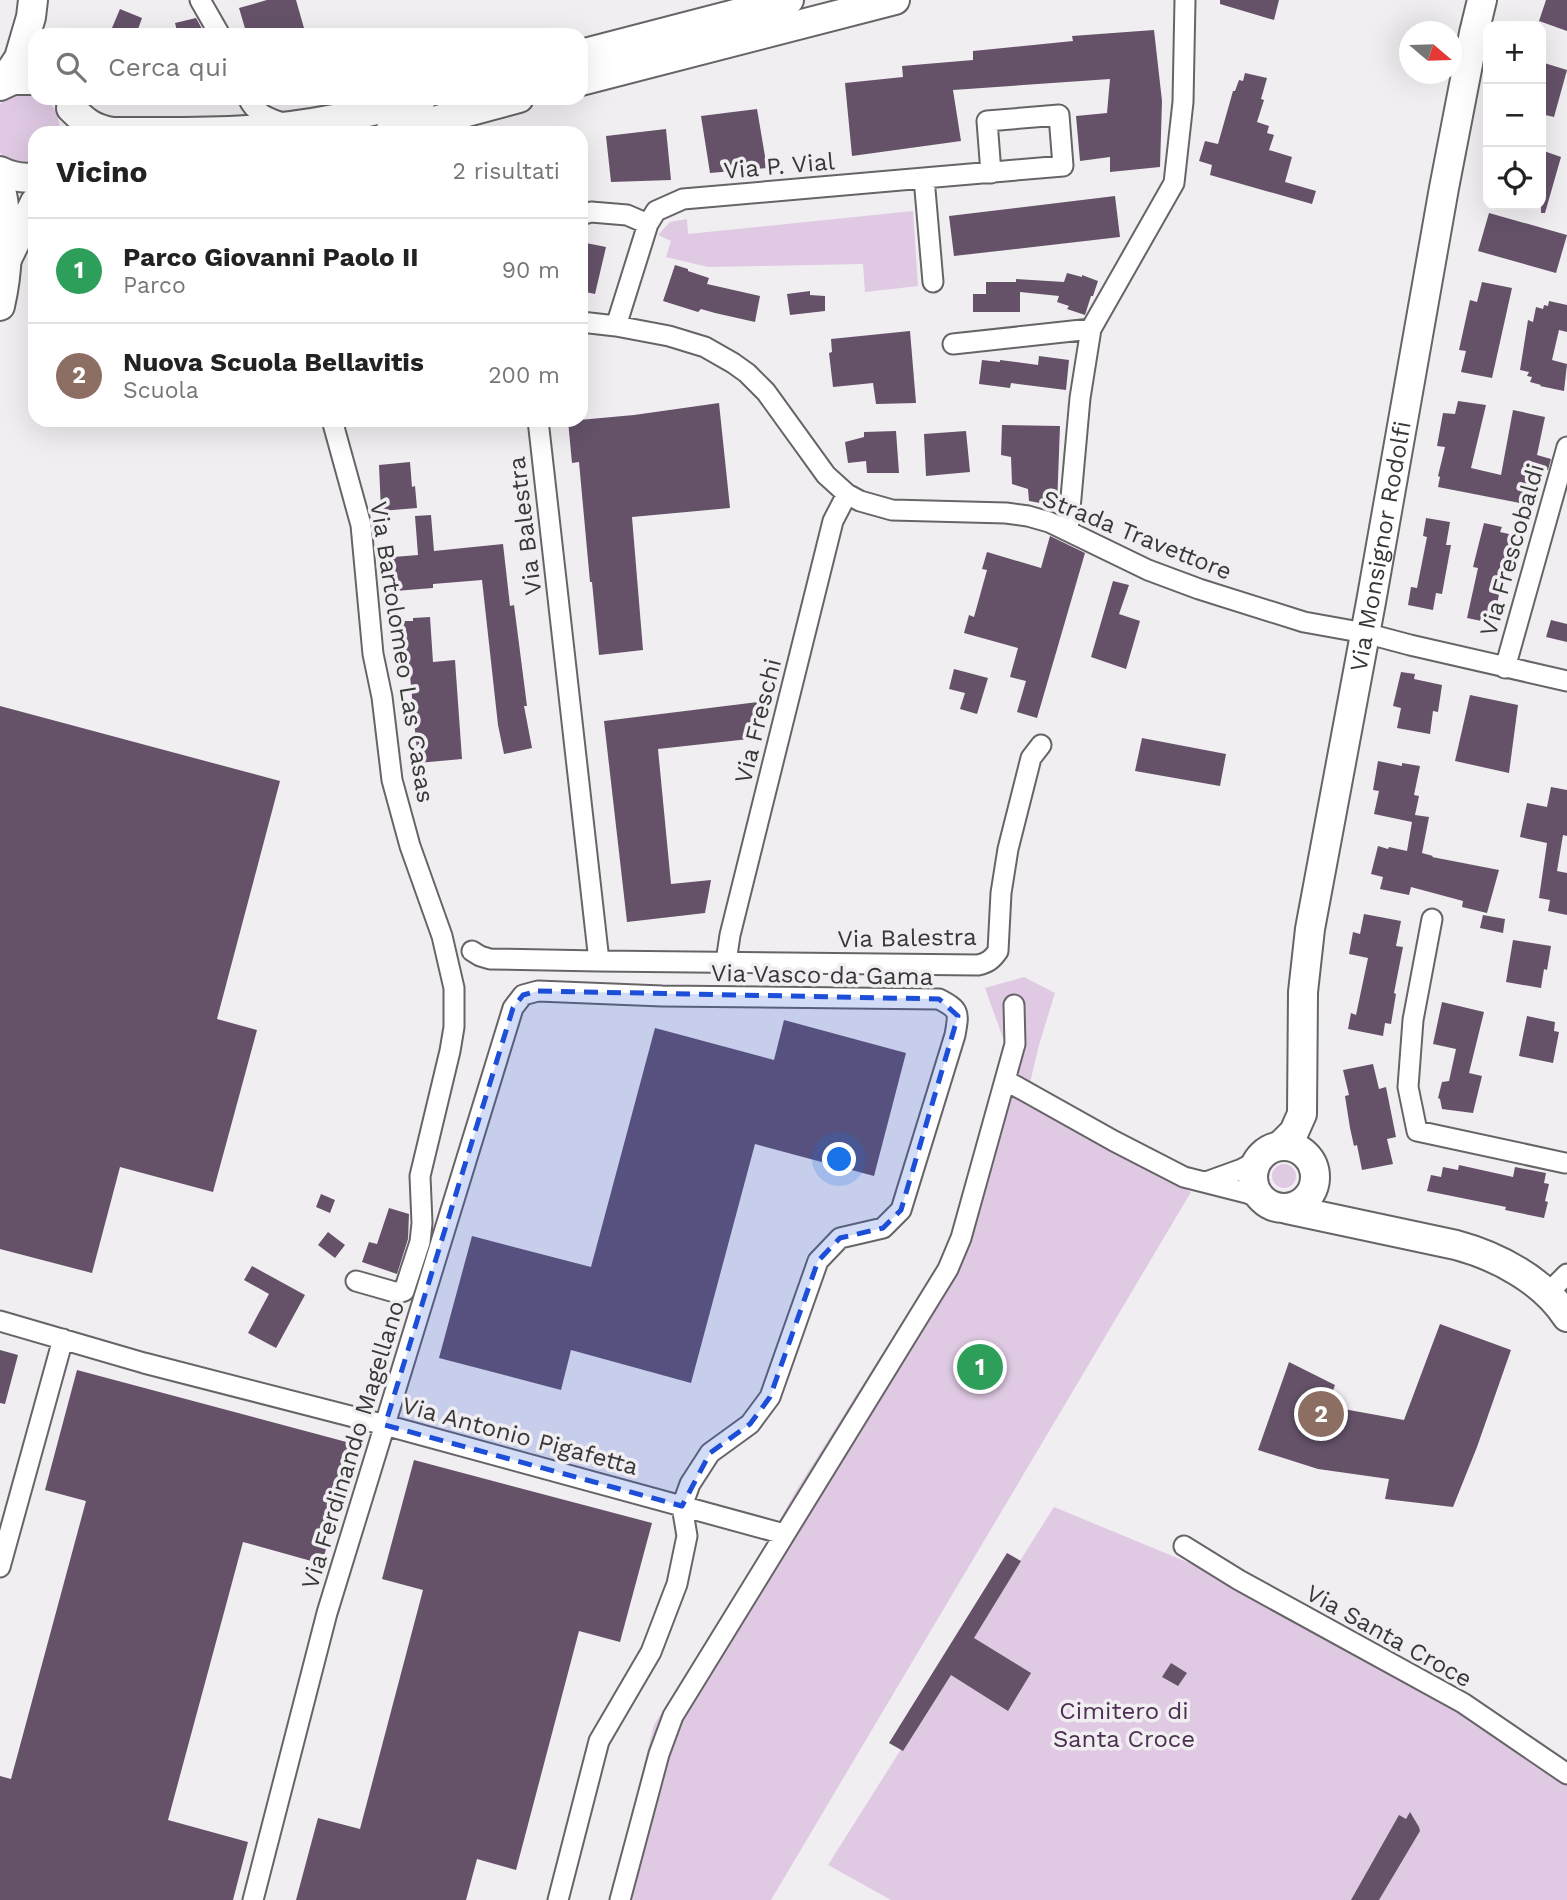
<!DOCTYPE html>
<html lang="it">
<head>
<meta charset="utf-8">
<style>
	body { margin:0; font-family:"Work Sans",sans-serif; background:#f2f2f2; color:#222 }
	.controls { position:absolute; right:21px; top:21px; display:grid; overflow:hidden; border-radius:14px; box-shadow:0 7px 28px #0002 }
	.controls button { width:63px; height:63px; display:grid; place-items:center; padding:0; border:0; border-bottom:2px solid #e0e0e0; background:#fff; color:#222; font:35px sans-serif }
	.compass { position:absolute; left:1399px; top:21px; width:63px; height:63px; border-radius:50%; background:#fff; box-shadow:0 7px 28px #0002; rotate:109deg }
	.you { position:absolute; left:840px; top:1160px; width:24px; height:24px; margin:-18px; border:5px solid #fff; border-radius:50%; background:#1a73e8; box-shadow:0 0 0 10px #1a73e833 }
	.badge { display:grid; place-items:center; width:46px; height:46px; border-radius:50%; background:#1b8f72; color:#fff; font-size:23px; font-weight:700 }
	.pin { position:absolute; translate:-50% -50%; border:4px solid #fff; box-shadow:0 2px 7px #0006 }
	.list { margin:0; padding:0; list-style:none }
	h2 { display:flex; justify-content:space-between; align-items:center; height:91px; margin:0; padding:0 28px; font-size:30px }
	h2 small { font-size:23px; font-weight:400; color:#767676 }
	.list li { display:grid; grid-template-columns:46px 1fr auto; gap:21px; align-items:center; box-sizing:border-box; height:105px; padding:0 28px; border-top:2px solid #e0e0e0 }
	.list b { display:block; font-size:26px; white-space:nowrap }
	.list p { margin:0; font-size:23px; white-space:nowrap; color:#767676 }
	.list em { font-size:23px; font-style:normal; color:#767676 }
	.icon { flex:none; width:38px; height:38px; fill:none; stroke:currentColor; stroke-width:2; stroke-linecap:round; stroke-linejoin:round }
	.map { position:relative; flex:none; width:1567px; height:1900px; overflow:hidden }
	.search { position:absolute; background:#fff; box-shadow:0 7px 28px #0002; left:28px; top:28px; width:560px; height:77px; display:flex; align-items:center; gap:18px; box-sizing:border-box; padding:0 24px; border-radius:21px; color:#767676; font-size:26px }
	.panel { position:absolute; background:#fff; box-shadow:0 7px 28px #0002; left:28px; top:126px; width:560px; height:301px; border-radius:21px }
	.map>svg:first-child { display:block }
</style>
</head>
<body>
<div class="map">
<svg width="1567" height="1900" viewBox="0 0 1567 1900">
	<rect width="100%" height="100%" fill="#f1eef2"/>
	<path fill="#dfc9e3" d="M27,93L35,95V98C54,98 60,117 60,133H35V162C22,166 10,162 0,153V104C8,96 16,94 27,93Z
		M913,211L918,286L865,292L863,264L708,267L666,257L671,241L658,235L670,222L687,219L688,234Z
		M1024,977L1055,993L1039,1045L1025,1104L1191,1192L771,1900H610L654,1725L758,1558L796,1491L951,1244L1004,1041L985,988Z
		M1272 1176a12 12 0 1 1 24 0a12 12 0 1 1-24 0Z
		M1054,1507L1233,1581L1400,1674L1567,1778V1900H891L828,1865Z"/>
	<path fill="#655269" d="M267,0H296L306,35H247L239,8Z
		M1220,0H1279L1274,20L1220,4Z
		M1546,0H1567V31L1539,21Z
		M120,9L142,18L136,35H109Z
		M196,18L201,27L202,35H178L175,23Z
		M1154,30L1162,101L1160,167L1110,172V157L1080,161L1076,116L1107,113L1110,79L953,90L961,141L852,156L845,83L903,77L902,66L973,60V51L1073,41L1072,36Z
		M1541,62L1567,70L1554,117L1541,114Z
		M1245,73L1267,78L1261,99L1264,100L1257,122L1269,126L1267,133L1274,135L1269,150L1292,157L1285,182L1316,191L1312,204L1210,175L1212,165L1199,161L1205,141L1218,144L1233,91H1235L1239,80L1243,81Z
		M757,109L767,168L710,173L701,116Z
		M666,129L671,180L611,182L606,136Z
		M1541,150L1561,157L1545,213H1541Z
		M1115,196L1120,237L954,256L949,216Z
		M1489,213L1567,235L1556,273L1478,251Z
		M581,242L606,247L595,294L581,291Z
		M675,265L688,269V271L709,278L707,284L760,296L755,322L715,313L701,309L698,312L663,301Z
		M1067,273L1082,277V275L1098,281L1093,296H1091L1085,315L1067,309L1069,306L1057,302L1059,296L1020,292V312H973V294H986V282H1016V279L1064,282Z
		M1482,282L1512,288L1492,378L1461,372L1466,351L1459,350L1470,300L1477,302Z
		M810,291V295L825,296V311L790,315L787,294Z
		M1549,301L1567,305V332L1559,330L1552,360L1567,364L1564,391L1540,386L1541,385L1530,382L1532,377L1527,376L1529,372L1520,370L1528,320L1533,322L1536,307L1543,309L1544,305L1548,306Z
		M910,331L916,403L876,404L873,383L833,387L829,353L832,352L831,339Z
		M1039,356L1069,360L1066,390L1011,383L1010,388L979,384L982,360L1000,362V360L1038,365Z
		M1458,401L1486,405L1471,468L1501,475L1513,410L1545,417L1537,455L1551,459L1548,470L1536,468L1535,475L1531,474L1525,504L1438,487L1440,477L1438,476L1445,447L1437,446L1443,413L1455,414Z
		M719,403L730,508L632,517L643,650L599,655L592,582H590L579,462L572,463L568,421L634,415Z
		M1002,425L1060,426L1057,506L1029,501L1028,489L1012,484L1011,457L1001,455Z
		M896,431L899,473H867L866,461L848,463L845,442L864,437V432Z
		M966,431L970,472L926,476L924,434Z
		M410,462L412,487L415,486L417,508L381,511L379,465Z
		M431,515L434,551L503,544L510,606L514,605L527,706H524L532,748L504,754L498,725L482,580L433,584V588L395,591L393,557L418,555L415,516Z
		M1426,518L1450,522L1446,545H1451L1442,594L1436,593L1433,610L1408,605L1411,587L1417,588L1427,537L1423,536Z
		M1484,523L1502,527L1500,532L1518,536L1513,555L1509,554L1503,574L1496,610L1499,611L1496,624L1467,618L1478,568L1473,567Z
		M1050,536L1085,553L1037,718L1017,712L1026,681L1010,677L1018,648L964,633L969,615L974,617L987,570L982,569L987,552L1041,568Z
		M1113,581L1129,585L1119,614L1140,621L1126,669L1091,657Z
		M430,617L433,662L455,660L462,759L418,763L408,653L403,654L398,621H413V618Z
		M1551,620L1567,624V642L1546,637Z
		M954,669L988,678L977,714L960,709L965,693L949,689Z
		M1401,672L1415,674L1414,679L1442,685L1438,712L1433,711L1430,734L1397,728L1401,708L1393,706Z
		M1470,695L1518,705L1509,773L1455,761Z
		M758,702L749,739L658,749L671,884L711,880L705,913L627,922L604,721Z
		M0,706L280,781L217,1019L257,1030L213,1192L120,1167L92,1273L0,1249Z
		M1142,738L1226,754L1220,786L1135,771Z
		M1378,761L1402,766V763L1420,766L1414,795L1419,796L1415,815L1429,817L1422,853L1433,856L1432,857L1499,870L1487,913L1462,907L1463,901L1411,887L1409,895L1380,889L1383,877L1371,874L1378,846L1388,849L1389,847L1407,851L1412,822L1374,814L1379,791L1373,790Z
		M1551,787L1567,790V836L1563,835L1557,871L1567,873V915L1548,911L1550,900L1539,898L1547,843L1520,837L1527,803L1547,807Z
		M1364,914L1401,921L1396,946L1403,947L1394,993L1396,994L1391,1024L1385,1023L1383,1036L1348,1029L1351,1013L1356,1015L1368,958L1349,954L1353,932L1360,934Z
		M1483,915L1505,919L1503,933L1480,928Z
		M1513,940L1551,946L1547,970L1544,969L1541,988L1506,982Z
		M1442,1002L1484,1012L1469,1073L1482,1076L1473,1113L1442,1109L1440,1099L1438,1098L1442,1082L1449,1081L1456,1049L1433,1044Z
		M1527,1016L1555,1022L1554,1031L1559,1032L1553,1063L1519,1056Z
		M784,1020L906,1053L874,1176L755,1144L691,1383L571,1350L561,1390L439,1358L472,1236L591,1267L655,1028L774,1060Z
		M1373,1064L1379,1089L1386,1087L1396,1137L1387,1139L1393,1164L1362,1170L1357,1145L1354,1146L1350,1128L1345,1096L1349,1095L1343,1070Z
		M1459,1165L1513,1177L1515,1167L1546,1173L1544,1183L1549,1184L1545,1201L1548,1202L1544,1218L1505,1210L1506,1207L1427,1191L1431,1175L1441,1177L1443,1167L1458,1170Z
		M321,1194L335,1200L330,1213L316,1207Z
		M389,1208L409,1214L408,1239L397,1274L362,1262L369,1242L377,1244Z
		M328,1232L345,1245L335,1258L318,1245Z
		M252,1266L305,1295L276,1348L248,1333L269,1294L244,1280Z
		M1440,1324L1511,1350L1477,1447L1453,1507L1385,1499L1389,1479L1318,1469L1258,1450L1289,1362L1335,1385L1327,1406L1404,1420Z
		M0,1350L18,1355L5,1404L0,1403Z
		M77,1370L354,1444L322,1564L243,1542L168,1820L248,1842L233,1900H0V1776L11,1779L86,1501L45,1490Z
		M414,1460L652,1523L620,1642L579,1631L516,1870L477,1859L466,1900H296L318,1818L360,1829L423,1590L382,1579Z
		M1007,1553L1021,1561L974,1638L1031,1673L1008,1711L951,1675L903,1751L889,1743Z
		M1171,1663L1187,1673L1178,1686L1162,1677Z
		M1410,1812L1419,1827L1420,1831L1379,1900H1351L1399,1815L1406,1819Z"/>
	<g fill="none" stroke-linecap="round" stroke-linejoin="round">
		<defs>
			<path id="street" d="M200,0L220,35
				M248,98C255,114 270,119 286,124
				M924,178L933,282
				M581,215L591,212L627,215L648,224
				M581,322L616,326L669,336L705,347L733,363L747,373L766,392L826,475L847,494L860,501L892,510L1006,513L1028,516L1049,522L1148,570L1199,589L1304,622L1365,633L1410,645L1567,681
				M616,326L648,224L656,211L683,199L924,178C970,174 1017,170 1063,166L1059,115L987,121L991,173
				M953,344L1091,329
				M332,420L361,525L373,654L382,697L392,780L410,846L442,936L454,988V1027L450,1051L420,1176L422,1223L420,1242L404,1291L398,1293L356,1281
				M538,420L599,961L978,965C987,963 992,960 998,951L1001,893L1008,849L1031,758L1041,745
				M1068,531L1080,398L1091,329L1174,183L1183,102L1185,0
				M1505,668L1567,447
				M1432,919L1413,1020L1408,1087L1417,1131L1565,1163
				M472,951L480,956L490,959L599,961
				M726,962L730,935L833,521L847,494
				M1005,1080L1114,1141L1184,1177L1247,1193L1259,1198
				M1206,1182L1242,1169L1257,1161
				M1547,1294L1567,1274
				M0,1321L144,1363L385,1425L784,1534
				M1184,1546L1239,1580L1463,1703L1567,1774
				M0,1567L63,1339
				M253,1900L327,1613L513,1008L523,995L538,991L662,996L939,999C960,1010 959,1012 955,1035L901,1210L883,1228L840,1238L818,1261L770,1397L750,1424L710,1453L690,1484L682,1506L687,1536L677,1584L651,1652L599,1741L558,1900
				M620,1900L659,1754L673,1716L948,1269L961,1238L1015,1044L1014,1005"/>
			<g id="secondary">
				<path d="M581,54L789,0"/>
				<path d="M581,81L895,0"/>
				<path d="M1,85L19,58L31,17L33,0"/>
				<path d="M0,86L13,80H35"/>
				<path d="M71,108C85,122 93,129 113,132C158,132 203,133 247,130C306,127 366,114 422,98"/>
				<path d="M389,133L519,98"/>
				<path d="M0,171C12,177 22,179 35,177"/>
				<path d="M0,184C9,224 9,267 0,306"/>
				<path d="M8,257L35,202"/>
				<circle cx="1284" cy="1177" r="31"/>
				<path id="s1" d="M1280,1146L1294,1132L1302,1114L1303,992L1310,929L1371,602L1444,188L1474,33L1482,0"/>
				<path d="M1287,1209L1456,1245C1497,1256 1543,1280 1567,1317"/>
			</g>
		</defs>
		<use href="#street" stroke="#676468" stroke-width="23"/>
		<use href="#secondary" stroke="#676468" stroke-width="32"/>
		<use href="#street" stroke="#fff" stroke-width="19"/>
		<use href="#secondary" stroke="#fff" stroke-width="28"/>
	</g>
	<path fill="#1d4ed8" fill-opacity="0.2" stroke="#1d4ed8" stroke-width="5" stroke-dasharray="14 9" stroke-linejoin="round" d="M538,991L939,999L958,1016L901,1210L883,1228L840,1238L818,1261L770,1397L750,1424L710,1453L682,1506L385,1425L513,1008L523,995Z"/>
	<g text-anchor="middle" dominant-baseline="central" stroke-width="7" stroke-linejoin="round" paint-order="stroke">
		<g font-size="24" fill="#393839" stroke="#f1eef2">
			<text transform="translate(779 166) rotate(-5)">Via P. Vial</text>
			<text transform="translate(525 526) rotate(-97)">Via Balestra</text>
			<text transform="translate(1137 535) rotate(22)">Strada Travettore</text>
			<text stroke="none"><textPath href="#s1" startOffset="614">Via Monsignor Rodolfi</textPath></text>
			<text transform="translate(1512 550) rotate(-74)">Via Frescobaldi</text>
			<text transform="translate(402 652) rotate(81)">Via Bartolomeo Las Casas</text>
			<text transform="translate(758 721) rotate(-76)">Via Freschi</text>
			<text transform="translate(907 938) rotate(-1)">Via Balestra</text>
			<text transform="translate(822 975) rotate(1)">Via Vasco da Gama</text>
			<text transform="translate(520 1436) rotate(15)">Via Antonio Pigafetta</text>
			<text transform="translate(353 1445) rotate(-73)">Via Ferdinando Magellano</text>
			<text transform="translate(1389 1636) rotate(29)">Via Santa Croce</text>
		</g>
		<g font-size="24" fill="#4e2f54" stroke="#f1eef2">
			<text x="1124" y="1711">Cimitero di<tspan x="1124" dy="28">Santa Croce</tspan></text>
		</g>
	</g>
</svg>
<div class="controls">
<button>+</button>
<button>−</button>
<button><svg class="icon" aria-label="locate" viewBox="0 0 24 24"><circle cx="12" cy="12" r="6"/><path d="M12 2v4M12 18v4M2 12h4M18 12h4"/></svg></button>
</div>
<svg class="compass" viewBox="-18 -18 36 36"><path d="M0-13l5 13h-10z" fill="#e53935"/><path d="M0 13l5-13h-10z" fill="#767676"/></svg>
<div class="you"></div>
<div class="pin badge" style="left:980px;top:1367px;background:#2e9e5b">1</div>
<div class="pin badge" style="left:1321px;top:1414px;background:#8d6e63">2</div>
<div class="search"><svg class="icon" aria-label="search" viewBox="0 0 24 24"><circle cx="10" cy="10" r="6"/><path d="M15 15l6 6"/></svg>Cerca qui</div>
<section class="panel">
<h2>Vicino<small>2 risultati</small></h2>
<ul class="list">
<li><span class="badge" style="background:#2e9e5b">1</span><div><b>Parco Giovanni Paolo II</b><p>Parco</p></div><em>90 m</em></li>
<li><span class="badge" style="background:#8d6e63">2</span><div><b>Nuova Scuola Bellavitis</b><p>Scuola</p></div><em>200 m</em></li>
</ul>
</section>
</div>
</body>
</html>
